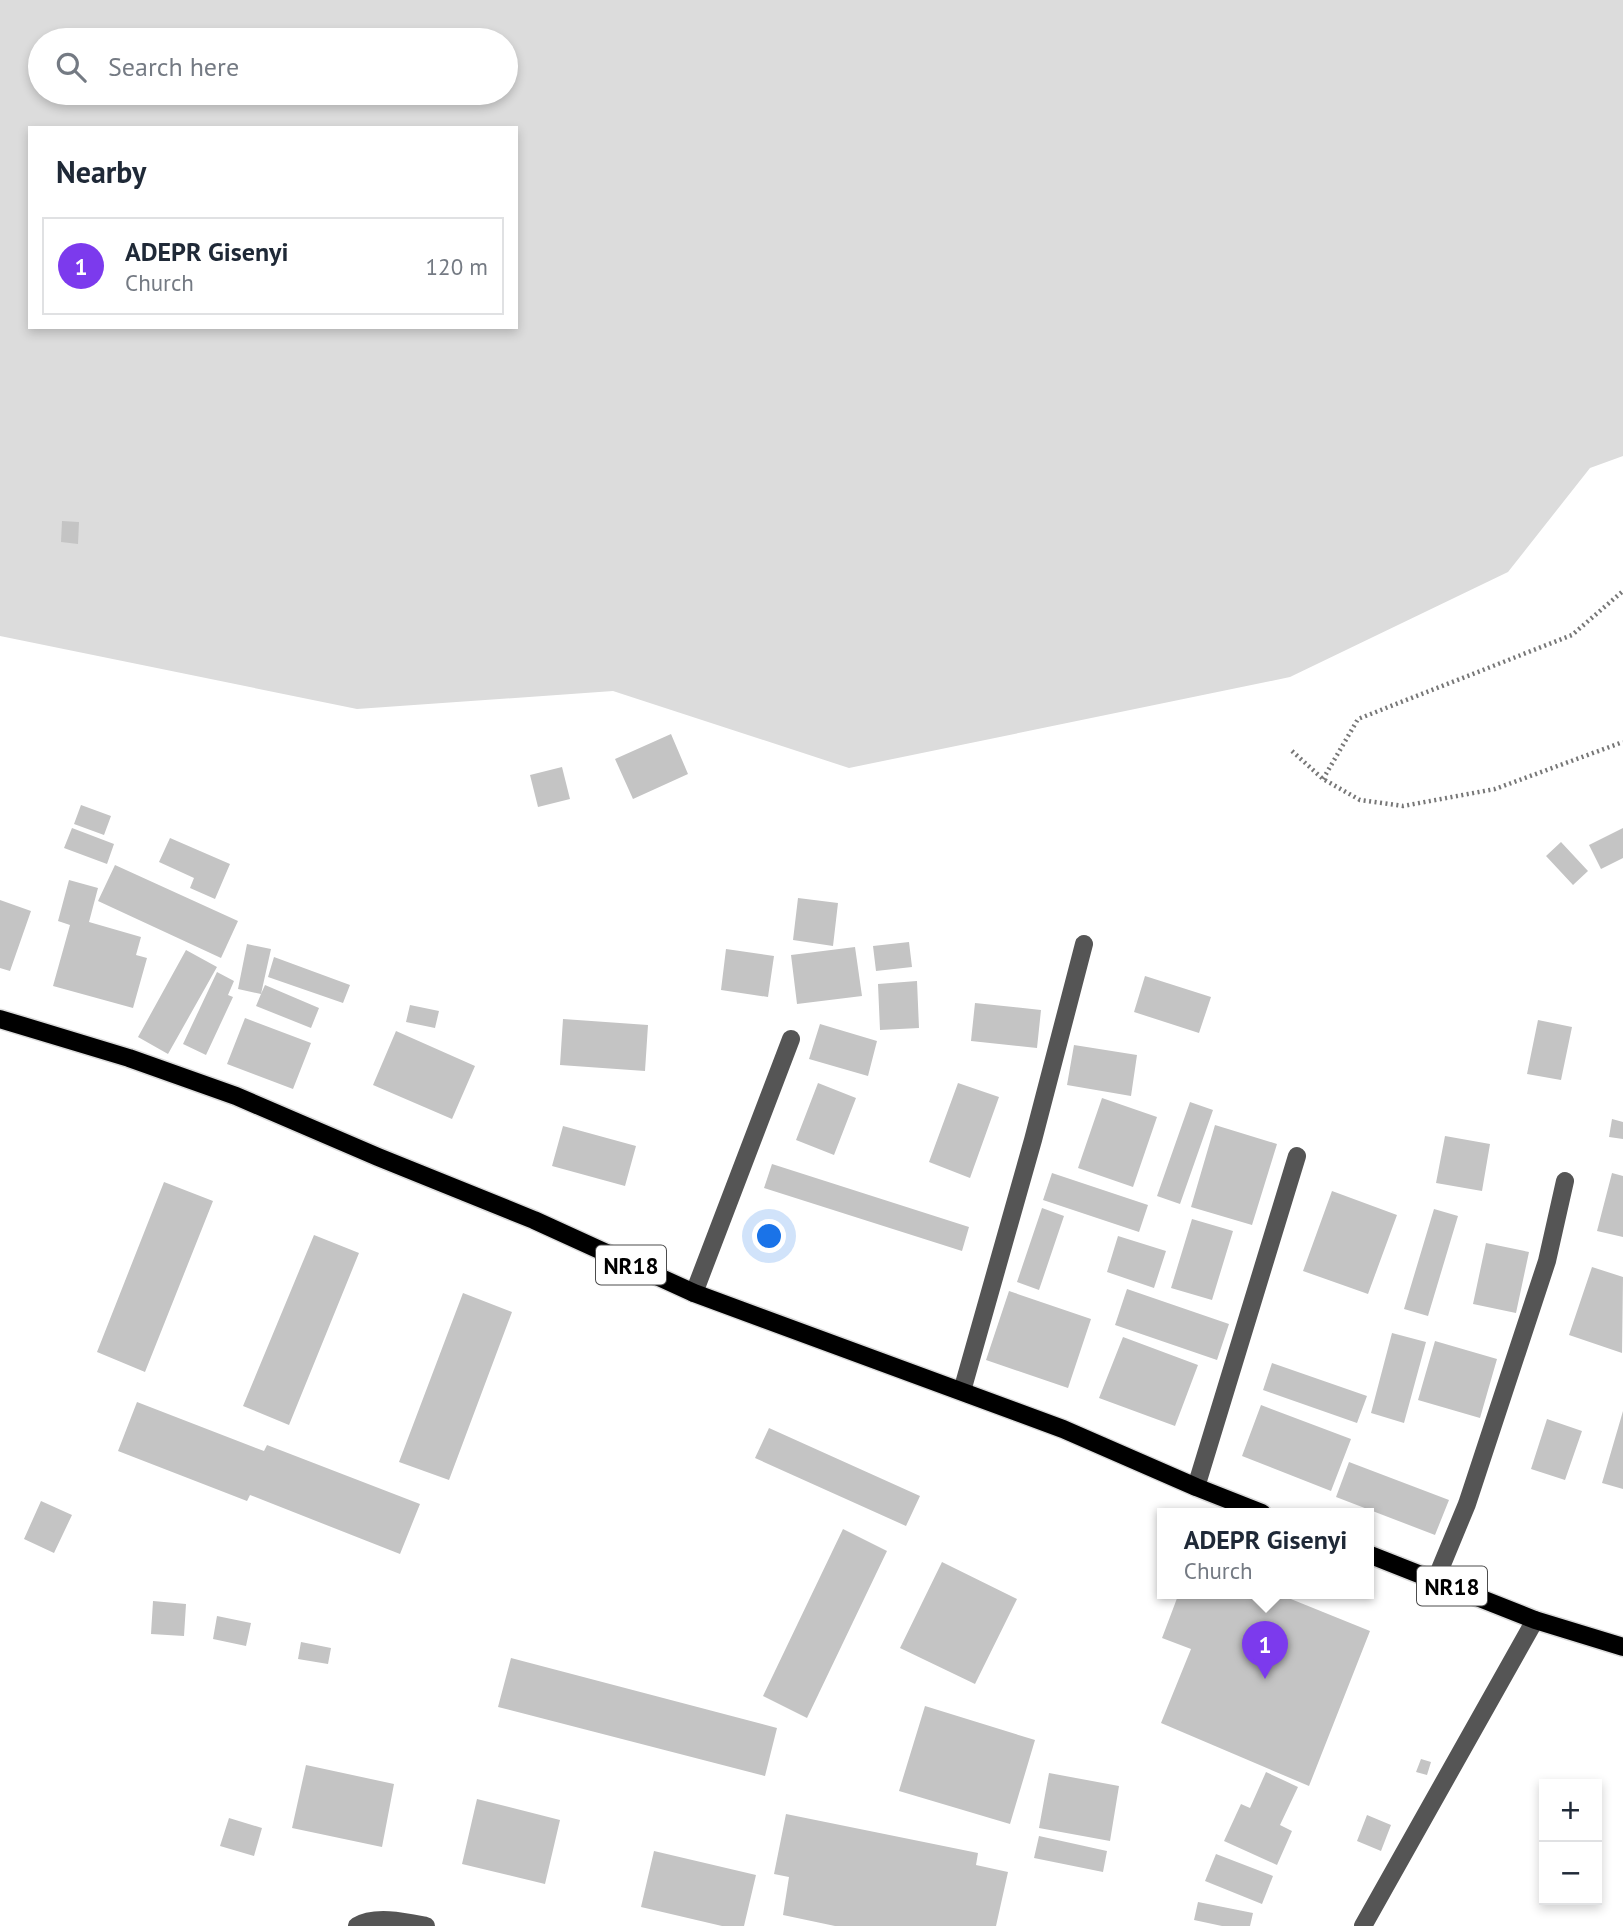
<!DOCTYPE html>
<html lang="en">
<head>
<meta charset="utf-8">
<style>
	body { margin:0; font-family:"PT Sans",sans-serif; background:#f6f6f7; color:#1f2937 }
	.controls { position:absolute; right:21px; bottom:21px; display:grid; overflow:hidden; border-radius:0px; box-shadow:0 4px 10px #0003 }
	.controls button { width:63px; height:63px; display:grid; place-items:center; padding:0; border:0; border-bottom:2px solid #e0e1e3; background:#fff; color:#1f2937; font:35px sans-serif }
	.you { position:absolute; left:770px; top:1237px; width:24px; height:24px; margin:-18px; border:5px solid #fff; border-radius:50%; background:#1a73e8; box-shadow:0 0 0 10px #1a73e833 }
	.badge { display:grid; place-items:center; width:46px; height:46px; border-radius:50%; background:#7c3aed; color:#fff; font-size:23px; font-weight:700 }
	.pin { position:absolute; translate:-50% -58px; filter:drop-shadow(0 2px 4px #0008) }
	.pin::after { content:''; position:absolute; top:37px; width:24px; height:21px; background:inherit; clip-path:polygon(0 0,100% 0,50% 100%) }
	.popup { position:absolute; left:1157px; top:1508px; width:217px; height:91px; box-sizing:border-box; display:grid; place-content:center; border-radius:0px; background:#fff; filter:drop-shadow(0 2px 5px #0005); font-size:23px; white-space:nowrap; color:#747a83 }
	.popup b { font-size:26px; color:#1f2937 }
	.popup::after { content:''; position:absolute; left:50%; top:100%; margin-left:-14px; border:14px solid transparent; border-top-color:#fff }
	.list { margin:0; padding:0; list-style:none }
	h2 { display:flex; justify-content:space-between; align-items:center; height:91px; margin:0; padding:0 28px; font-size:30px }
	h2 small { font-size:23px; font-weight:400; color:#747a83 }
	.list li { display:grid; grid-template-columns:46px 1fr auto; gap:21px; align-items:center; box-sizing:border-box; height:98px; margin:0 14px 14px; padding:0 14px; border:2px solid #e0e1e3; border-radius:0px }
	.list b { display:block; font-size:26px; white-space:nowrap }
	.list p { margin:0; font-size:23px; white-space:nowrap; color:#747a83 }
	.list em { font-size:23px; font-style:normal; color:#747a83 }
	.icon { flex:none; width:38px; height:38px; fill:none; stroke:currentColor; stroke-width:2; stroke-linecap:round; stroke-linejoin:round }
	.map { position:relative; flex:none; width:1623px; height:1926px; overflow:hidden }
	.search { position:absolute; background:#fff; box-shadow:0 4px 10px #0003; left:28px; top:28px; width:490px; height:77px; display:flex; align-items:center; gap:18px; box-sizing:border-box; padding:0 24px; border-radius:38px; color:#747a83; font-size:26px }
	.panel { position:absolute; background:#fff; box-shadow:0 4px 10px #0003; left:28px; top:126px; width:490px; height:203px; border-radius:0px }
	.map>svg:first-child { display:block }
</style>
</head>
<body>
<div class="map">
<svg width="1623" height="1926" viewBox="0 0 1623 1926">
	<rect width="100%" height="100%" fill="#fff"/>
	<path fill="#dcdcdc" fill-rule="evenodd" d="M0,0H1623V456L1590,468L1508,572L1290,677L849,768L613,691L357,709L0,636ZM40,40H506V93H40ZM30,128H516V327H30Z"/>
	<path fill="#c4c4c4" d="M62,521L79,522L78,544L61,542Z
		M671,734L688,774L633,799L615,759Z
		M562,767L570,799L538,807L530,775Z
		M81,805L111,816L104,835L74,824Z
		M72,828L114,844L107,864L64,848Z
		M1623,828V858L1601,869L1589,845Z
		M170,838L230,864L215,899L190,888L194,878L159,862Z
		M1561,842L1588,871L1573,885L1546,856Z
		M115,865L238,921L221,958L98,901Z
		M69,880L98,888L89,922L141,937L136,955L147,958L133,1008L53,986L70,925L58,921Z
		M798,898L838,903L833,946L793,940Z
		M0,900L31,911L10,971L0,968Z
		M909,942L912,967L876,971L873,946Z
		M247,944L271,949L261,994L265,985L319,1008L311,1028L256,1006L261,994L238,989Z
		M855,947L862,996L797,1004L791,955Z
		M726,949L774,956L768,997L721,990Z
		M186,950L217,967L168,1054L138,1037Z
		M274,957L350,985L343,1003L268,977Z
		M217,972L234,981L228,995L233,997L206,1055L183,1044Z
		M1145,976L1211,997L1199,1033L1134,1012Z
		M917,981L919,1028L880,1030L878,984Z
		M975,1003L1041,1010L1037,1048L971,1041Z
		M410,1005L439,1011L435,1028L406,1022Z
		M245,1018L311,1043L293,1089L227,1064Z
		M563,1019L648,1025L645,1071L560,1065Z
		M1538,1020L1572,1027L1561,1080L1527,1074Z
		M820,1024L877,1041L868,1076L809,1059Z
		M396,1031L475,1066L452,1119L373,1085Z
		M1074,1045L1137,1055L1131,1096L1067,1085Z
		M818,1083L856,1098L834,1155L796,1140Z
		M958,1083L999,1097L970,1178L929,1162Z
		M1102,1098L1157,1117L1133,1187L1078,1168Z
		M1190,1102L1213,1110L1180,1204L1157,1196Z
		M1612,1119L1623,1122V1139L1609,1137Z
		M1215,1125L1277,1144L1252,1225L1191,1207Z
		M563,1126L636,1146L625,1186L552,1166Z
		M1445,1136L1490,1144L1482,1191L1436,1183Z
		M772,1164L969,1227L962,1251L764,1188Z
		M1052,1173L1148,1205L1139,1232L1043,1200Z
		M1612,1173L1623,1176V1237L1597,1231Z
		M164,1182L213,1201L145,1372L97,1352Z
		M1332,1191L1397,1215L1368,1294L1303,1271Z
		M1042,1208L1064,1216L1039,1290L1017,1282Z
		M1434,1209L1458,1216L1428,1316L1404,1309Z
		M1192,1219L1233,1231L1212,1300L1171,1288Z
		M314,1235L359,1253L289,1425L243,1406Z
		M1118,1236L1166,1251L1154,1288L1107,1272Z
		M1486,1243L1529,1252L1516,1313L1473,1304Z
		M1592,1267L1623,1277L1622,1353L1569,1335Z
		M1127,1289L1229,1324L1217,1360L1115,1325Z
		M1009,1291L1091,1319L1068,1388L986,1360Z
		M463,1293L512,1312L449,1480L399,1462Z
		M1392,1333L1426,1342L1404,1423L1371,1413Z
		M1123,1337L1198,1365L1175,1426L1099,1398Z
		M1435,1341L1497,1359L1480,1418L1418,1400Z
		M1272,1363L1367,1396L1357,1423L1263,1390Z
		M137,1402L264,1451L267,1445L420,1504L400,1554L250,1495L247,1501L118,1451Z
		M1261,1405L1351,1439L1331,1491L1242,1456Z
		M1623,1411V1489L1602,1483Z
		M1547,1419L1582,1431L1565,1480L1531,1469Z
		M769,1428L920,1496L906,1526L755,1458Z
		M1349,1462L1449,1500L1435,1535L1336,1497Z
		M41,1501L72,1515L54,1553L24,1539Z
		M843,1529L887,1551L807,1718L763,1696Z
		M942,1562L1017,1599L975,1684L900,1648Z
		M1179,1593H1276L1370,1631L1309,1786L1161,1723L1191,1649L1162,1638Z
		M153,1601L186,1604L184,1636L151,1634Z
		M217,1616L251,1623L246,1646L213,1639Z
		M301,1642L331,1648L328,1664L298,1659Z
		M511,1658L777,1728L765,1776L498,1707Z
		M925,1706L1035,1740L1010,1824L899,1791Z
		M1421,1759L1431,1762L1427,1775L1416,1772Z
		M306,1765L394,1784L382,1847L292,1828Z
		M1266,1772L1298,1787L1280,1825L1292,1831L1277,1865L1224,1841L1241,1804L1250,1808Z
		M1049,1773L1119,1786L1110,1841L1039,1828Z
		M477,1799L560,1820L545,1884L462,1864Z
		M786,1814L978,1853L976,1865L1008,1872L996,1926H835L783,1915L789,1877L774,1874Z
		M1367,1815L1391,1825L1381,1851L1357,1841Z
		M229,1818L262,1828L254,1856L220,1846Z
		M1039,1836L1107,1851L1103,1872L1034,1858Z
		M654,1851L756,1875L744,1926H722L641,1907Z
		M1216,1854L1273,1876L1262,1904L1205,1881Z
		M1198,1902L1253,1913L1250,1926H1222L1194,1920Z"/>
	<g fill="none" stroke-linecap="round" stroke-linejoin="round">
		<defs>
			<path id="major" d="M0,1019L129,1058L236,1096L378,1157L534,1220L694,1293L1063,1429L1196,1487L1262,1513
				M1368,1554L1535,1620L1623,1647"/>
		</defs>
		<use href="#major" stroke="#dbdbdb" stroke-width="21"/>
		<path stroke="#777" stroke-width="4.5" stroke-dasharray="2 3.5" stroke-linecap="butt" d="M1292,751L1323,779L1360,800L1403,806L1495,789L1623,742
			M1323,779L1358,719L1572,635L1623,591"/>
		<path stroke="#555" stroke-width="18" d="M694,1293L791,1039
			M962,1391L1033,1140L1084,944
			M1196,1487L1297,1156
			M1436,1579L1467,1504L1547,1261L1565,1181
			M357,1926C375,1915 406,1922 426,1926
			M1363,1926L1535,1620"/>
		<use href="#major" stroke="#000" stroke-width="18"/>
	</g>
	<g text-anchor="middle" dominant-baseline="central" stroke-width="5" stroke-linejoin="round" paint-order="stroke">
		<g fill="#fff" stroke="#4c4c4c" stroke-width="2">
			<rect x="596" y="1245.5" width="70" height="39" rx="5"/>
			<rect x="1417" y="1566.5" width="70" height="39" rx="5"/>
		</g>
		<g font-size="23" font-weight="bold" fill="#000">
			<text x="631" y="1265">NR18</text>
			<text x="1452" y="1586">NR18</text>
		</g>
	</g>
</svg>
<div class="controls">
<button>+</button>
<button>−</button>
</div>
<div class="you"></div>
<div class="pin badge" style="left:1265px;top:1679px">1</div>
<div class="popup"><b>ADEPR Gisenyi</b>Church</div>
<div class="search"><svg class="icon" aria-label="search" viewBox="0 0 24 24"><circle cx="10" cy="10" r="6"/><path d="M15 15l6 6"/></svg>Search here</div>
<section class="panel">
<h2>Nearby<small></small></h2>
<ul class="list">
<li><span class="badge">1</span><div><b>ADEPR Gisenyi</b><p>Church</p></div><em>120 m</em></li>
</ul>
</section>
</div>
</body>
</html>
